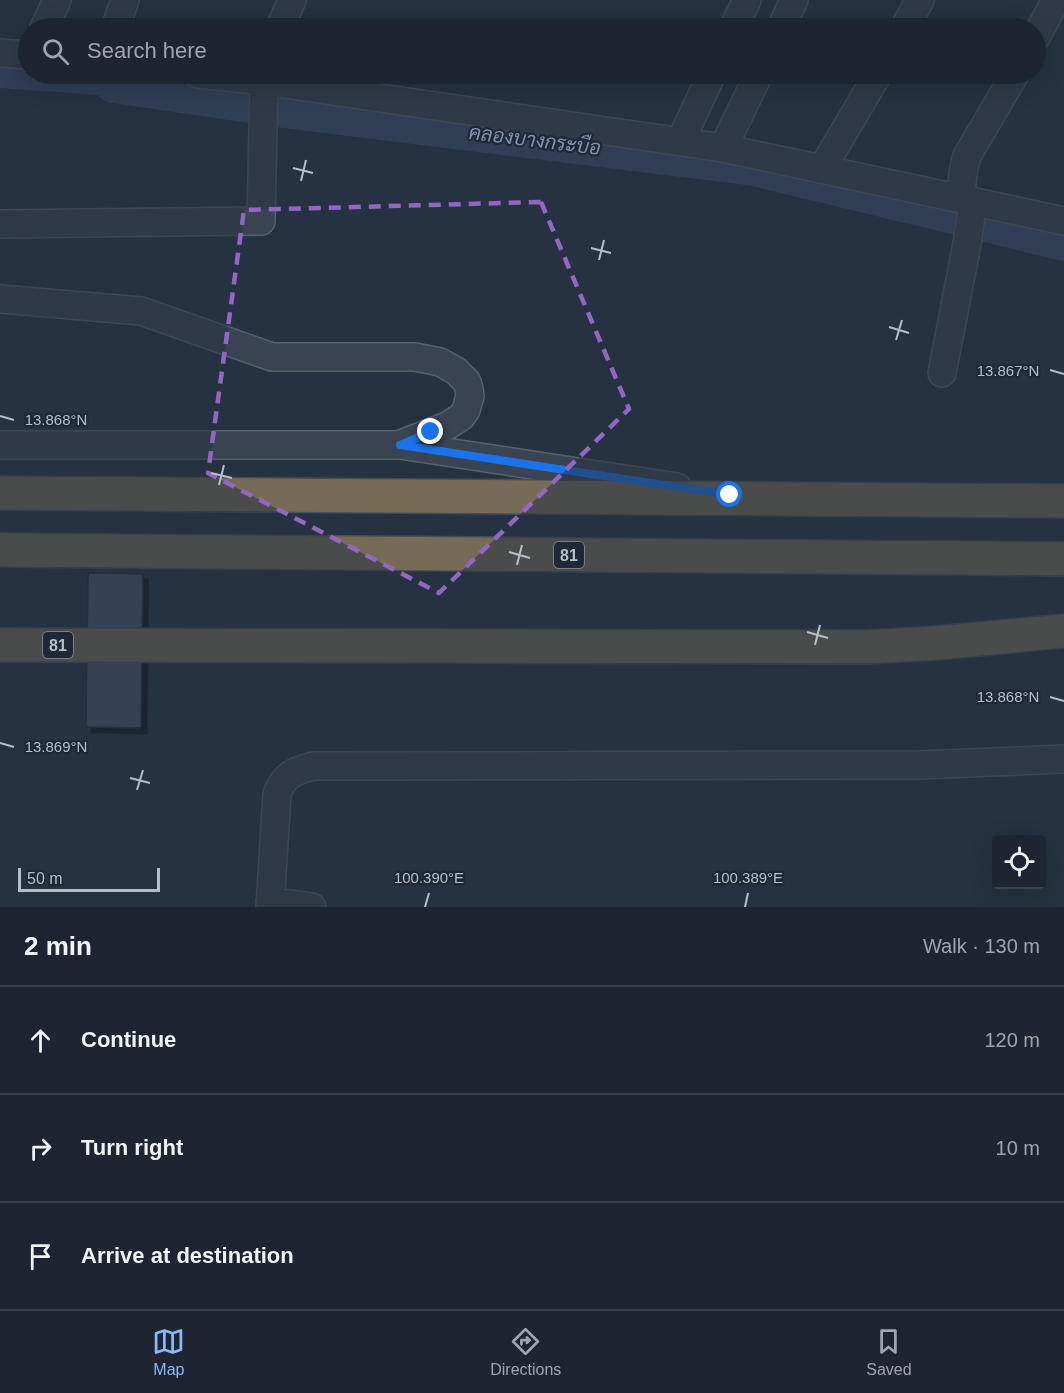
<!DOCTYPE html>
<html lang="en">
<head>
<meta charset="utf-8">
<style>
	body { margin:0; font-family:Helvetica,Sarabun,sans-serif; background:#29313d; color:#f1f3f6 }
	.controls { position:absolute; right:18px; bottom:18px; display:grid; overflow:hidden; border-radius:6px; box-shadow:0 6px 24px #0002 }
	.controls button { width:54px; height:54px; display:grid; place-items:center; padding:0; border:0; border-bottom:2px solid #3a424d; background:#1c2531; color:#f1f3f6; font:30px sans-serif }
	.scale { position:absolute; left:18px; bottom:15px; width:142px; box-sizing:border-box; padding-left:6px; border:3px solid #b7becb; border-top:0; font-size:16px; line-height:21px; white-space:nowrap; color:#b7becb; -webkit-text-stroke:4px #1f2836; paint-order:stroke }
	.stop { position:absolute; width:18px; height:18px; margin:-14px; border:4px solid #1a73e8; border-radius:50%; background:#fff }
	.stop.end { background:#1a73e8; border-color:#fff; box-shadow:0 2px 6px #0008 }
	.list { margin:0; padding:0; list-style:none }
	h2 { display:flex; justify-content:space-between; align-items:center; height:78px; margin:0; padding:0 24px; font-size:26px }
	h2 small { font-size:20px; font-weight:400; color:#a0a5ab }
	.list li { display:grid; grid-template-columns:39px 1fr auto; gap:18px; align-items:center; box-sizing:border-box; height:108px; padding:0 24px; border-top:2px solid #3a424d }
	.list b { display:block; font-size:22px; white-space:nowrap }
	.list em { font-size:20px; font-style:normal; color:#a0a5ab }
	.icon { flex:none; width:33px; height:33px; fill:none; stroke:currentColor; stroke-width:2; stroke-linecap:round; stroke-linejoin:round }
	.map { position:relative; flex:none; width:1064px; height:907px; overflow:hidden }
	.search { position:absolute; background:#1c2531; box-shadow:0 6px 24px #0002; left:18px; right:18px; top:18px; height:66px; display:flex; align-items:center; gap:15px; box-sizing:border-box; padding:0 21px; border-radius:33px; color:#a0a5ab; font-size:22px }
	.sheet { height:402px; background:#1c2531 }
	nav { display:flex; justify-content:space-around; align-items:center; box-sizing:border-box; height:84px; border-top:2px solid #3a424d; background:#1c2531; font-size:16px; color:#a0a5ab }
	nav a { display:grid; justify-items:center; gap:3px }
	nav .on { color:#8fb6f8 }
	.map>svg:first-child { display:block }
</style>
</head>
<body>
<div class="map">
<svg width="1064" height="907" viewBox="0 0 1064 907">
	<defs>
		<filter id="shadow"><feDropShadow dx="5.5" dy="5.5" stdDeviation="0" flood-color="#0009"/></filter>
	</defs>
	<rect width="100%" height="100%" fill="#263141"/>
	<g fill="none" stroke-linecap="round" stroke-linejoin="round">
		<path stroke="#3b4e6a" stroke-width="20" d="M0,78L113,86"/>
		<path stroke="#3b4e6a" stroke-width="34" d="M113,86L292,112L754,169L1064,244"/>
	</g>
	<path fill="#4c586a" stroke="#212a38" stroke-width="1.5" filter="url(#shadow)" d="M88,573L143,574L141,728L86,727Z"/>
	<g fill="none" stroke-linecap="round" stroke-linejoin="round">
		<defs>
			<path id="minor" d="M44,28L57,0
				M115,28L125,0
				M280,28L292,0
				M733,28L747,0
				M781,28L794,0
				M904,28L920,0
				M1036,37L1056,0
				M0,53L28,55
				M198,74L264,81L723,148L1064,221
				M680,142L712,74
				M723,148L759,74
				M822,169L878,74
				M960,198L964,167L967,156L1015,74
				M0,224L261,221L264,81L266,74
				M0,299L141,311L272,357H415L440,362L456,371L467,382L469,389L470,396L466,410L461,417L447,426L401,444
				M942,373L967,244L973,201
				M0,445H400L677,487
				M270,901L312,907
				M270,907L277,794C284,775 294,771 313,766L919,765L1064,759"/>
			<path id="highway" d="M0,493L1064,501
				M0,550L1064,559
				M0,645L867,647L936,643L1064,631"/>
		</defs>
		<use href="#minor" stroke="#58616e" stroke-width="30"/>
		<use href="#highway" stroke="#454e5b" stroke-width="36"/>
		<use href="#minor" stroke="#3a4351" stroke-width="27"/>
		<use href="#highway" stroke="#776b57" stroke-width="33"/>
	</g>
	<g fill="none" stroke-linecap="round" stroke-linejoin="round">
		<path stroke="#1a73e8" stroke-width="8" d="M431,432L400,445L730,495"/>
	</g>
	<path d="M0 0H1064V907H0ZM541,202L629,409L439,593L208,473L244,210Z" fill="#263141" fill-opacity=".55" fill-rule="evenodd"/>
	<path fill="none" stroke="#9366c4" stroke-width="4.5" stroke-dasharray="12 8" stroke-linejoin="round" d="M541,202L629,409L439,593L208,473L244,210Z"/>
	<path fill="none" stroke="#b7becb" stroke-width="2" d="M293,168L313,173M301,181L306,160M591,248L611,253M599,260L604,240M889,327L909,333M896,340L902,320M1050,370L1064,374M0,416L14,420M211,473L232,478M219,485L224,465M509,552L530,558M517,565L522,545M807,632L828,638M815,645L820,625M1050,697L1064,701M0,743L14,747M130,778L150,783M137,790L143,770M425,907L429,893M745,907L748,893"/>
	<g text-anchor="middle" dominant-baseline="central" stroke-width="4.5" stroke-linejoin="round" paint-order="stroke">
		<g fill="#1f2836" stroke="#89919e" stroke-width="1.5">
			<rect x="554" y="542" width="30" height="26" rx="4.5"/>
			<rect x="43" y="632" width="30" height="26" rx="4.5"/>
		</g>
		<g font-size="16" font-weight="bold" fill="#b7becb">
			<text x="569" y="555">81</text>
			<text x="58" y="645">81</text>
		</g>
		<g font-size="20" font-style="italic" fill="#7e94b2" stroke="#1f2836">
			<text transform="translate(535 140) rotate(7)">คลองบางกระบือ</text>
		</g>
	</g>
	<g font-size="15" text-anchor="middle" fill="#b7becb" stroke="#1f2836" stroke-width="4.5" stroke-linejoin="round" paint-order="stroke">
		<text x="1008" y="376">13.867°N</text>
		<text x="56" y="425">13.868°N</text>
		<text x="1008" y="702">13.868°N</text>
		<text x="56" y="752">13.869°N</text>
		<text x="429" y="883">100.390°E</text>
		<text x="748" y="883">100.389°E</text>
	</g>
</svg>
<div class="controls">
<button><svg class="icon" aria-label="locate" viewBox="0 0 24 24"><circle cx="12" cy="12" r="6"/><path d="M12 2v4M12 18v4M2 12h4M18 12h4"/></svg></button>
</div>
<div class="scale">50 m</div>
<div class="stop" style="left:730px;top:495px"></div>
<div class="stop end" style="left:431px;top:432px"></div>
<div class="search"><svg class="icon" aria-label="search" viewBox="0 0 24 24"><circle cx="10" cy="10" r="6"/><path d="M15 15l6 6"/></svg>Search here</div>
</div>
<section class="sheet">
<h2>2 min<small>Walk · 130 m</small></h2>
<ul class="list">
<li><svg class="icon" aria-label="ahead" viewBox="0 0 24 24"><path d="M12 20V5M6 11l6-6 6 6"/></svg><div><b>Continue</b></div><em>120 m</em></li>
<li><svg class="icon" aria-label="right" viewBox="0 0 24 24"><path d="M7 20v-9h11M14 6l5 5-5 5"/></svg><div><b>Turn right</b></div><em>10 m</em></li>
<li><svg class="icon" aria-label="arrive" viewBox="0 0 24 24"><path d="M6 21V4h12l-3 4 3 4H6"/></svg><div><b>Arrive at destination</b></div></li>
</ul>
</section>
<nav>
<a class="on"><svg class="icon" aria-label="map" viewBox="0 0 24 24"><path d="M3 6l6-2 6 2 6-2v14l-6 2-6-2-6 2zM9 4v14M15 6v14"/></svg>Map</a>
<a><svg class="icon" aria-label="directions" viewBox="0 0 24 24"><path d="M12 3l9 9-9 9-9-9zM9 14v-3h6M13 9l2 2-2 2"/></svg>Directions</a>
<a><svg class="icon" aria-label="saved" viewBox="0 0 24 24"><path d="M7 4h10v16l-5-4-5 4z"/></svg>Saved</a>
</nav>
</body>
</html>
